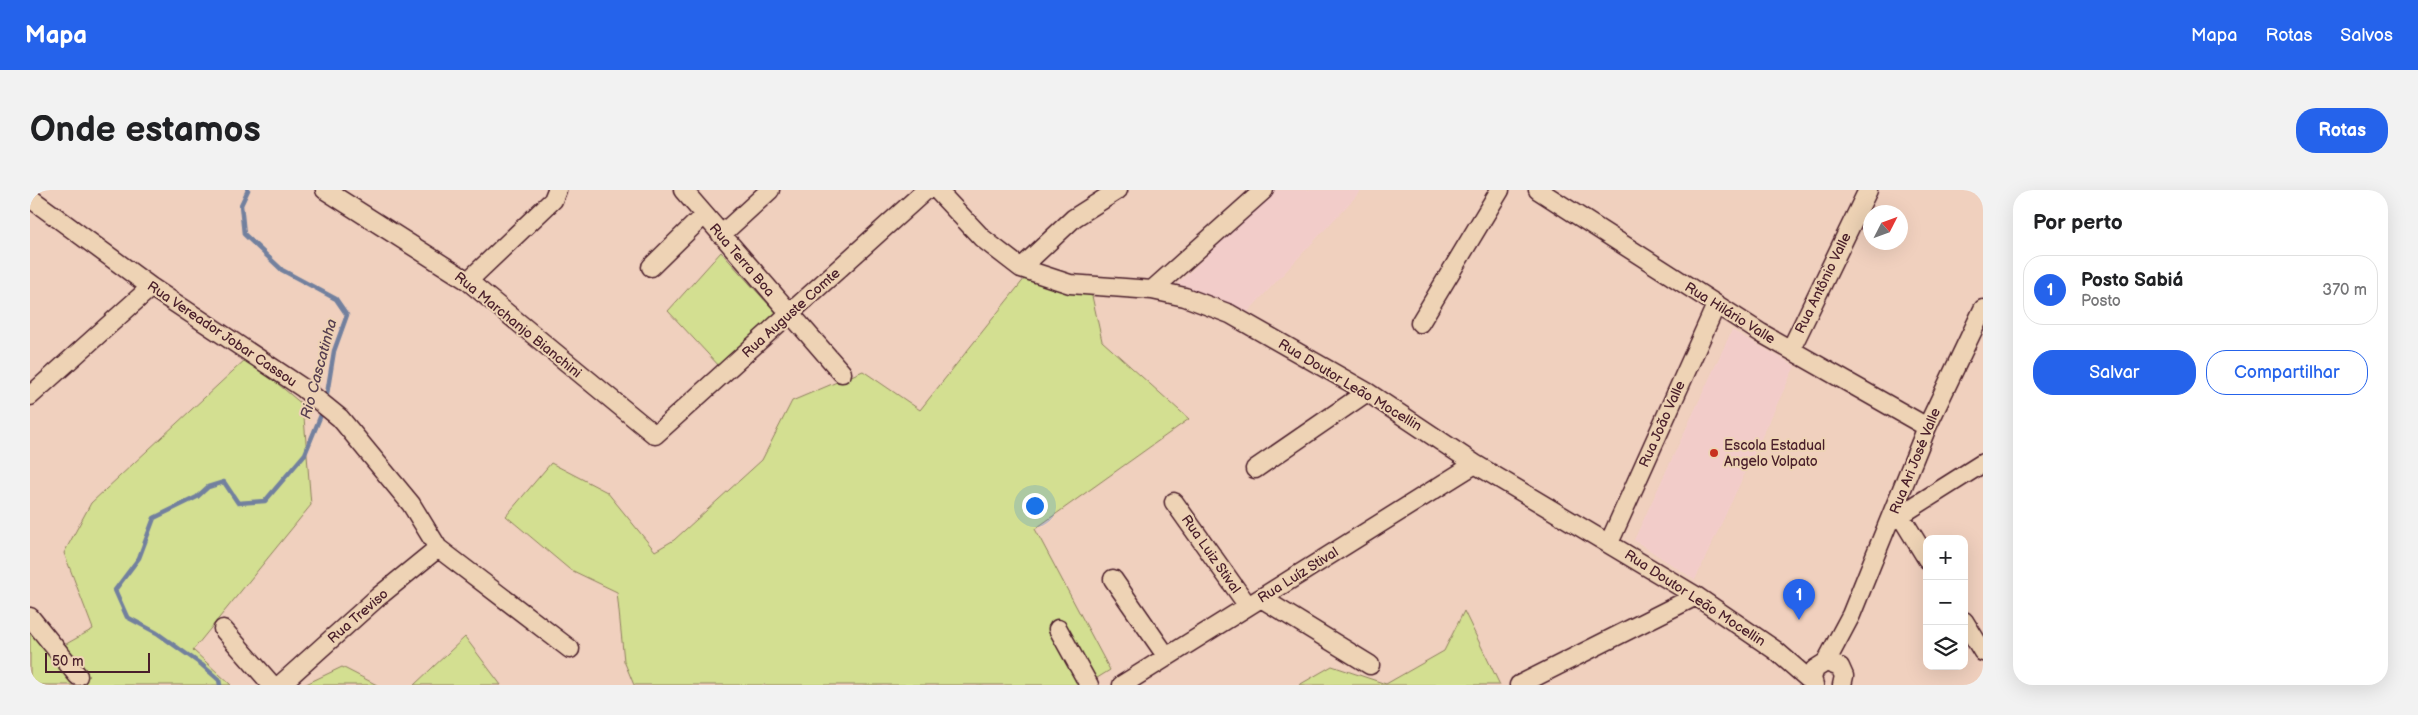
<!DOCTYPE html>
<html lang="pt">
<head>
<meta charset="utf-8">
<style>
	body { margin:0; font-family:"Balsamiq Sans",sans-serif; background:#f2f2f2; color:#202124 }
	.controls { position:absolute; right:15px; bottom:15px; display:grid; overflow:hidden; border-radius:10px; box-shadow:0 5px 20px #0002 }
	.controls button { width:45px; height:45px; display:grid; place-items:center; padding:0; border:0; border-bottom:1px solid #e0e0e0; background:#fff; color:#202124; font:25px sans-serif }
	.compass { position:absolute; left:1833px; top:15px; width:45px; height:45px; border-radius:50%; background:#fff; box-shadow:0 5px 20px #0002; rotate:48deg }
	.scale { position:absolute; left:15px; bottom:12px; width:105px; box-sizing:border-box; padding-left:5px; border:2px solid #4a1f2b; border-top:0; font-size:14px; line-height:18px; white-space:nowrap; color:#4a1f2b; -webkit-text-stroke:4px #eed3b5; paint-order:stroke }
	.you { position:absolute; left:1004px; top:315px; width:18px; height:18px; margin:-12px; border:4px solid #fff; border-radius:50%; background:#1a73e8; box-shadow:0 0 0 8px #1a73e833 }
	.badge { display:grid; place-items:center; width:32px; height:32px; border-radius:50%; background:#2563eb; color:#fff; font-size:16px; font-weight:700 }
	.pin { position:absolute; translate:-50% -41px; filter:drop-shadow(0 1px 2px #0008) }
	.pin::after { content:''; position:absolute; top:26px; width:18px; height:15px; background:inherit; clip-path:polygon(0 0,100% 0,50% 100%) }
	.list { margin:0; padding:0; list-style:none }
	h2 { display:flex; justify-content:space-between; align-items:center; height:65px; margin:0; padding:0 20px; font-size:21px }
	h2 small { font-size:16px; font-weight:400; color:#757577 }
	.list li { display:grid; grid-template-columns:32px 1fr auto; gap:15px; align-items:center; box-sizing:border-box; height:70px; margin:0 10px 10px; padding:0 10px; border:1px solid #e0e0e0; border-radius:20px }
	.list b { display:block; font-size:19px; white-space:nowrap }
	.list p { margin:0; font-size:16px; white-space:nowrap; color:#757577 }
	.list em { font-size:16px; font-style:normal; color:#757577 }
	.actions { display:flex; gap:10px; padding:15px 20px }
	.actions a { flex:1; padding:11px 0; border:1px solid #2563eb; border-radius:20px; text-align:center; font-size:18px; color:#2563eb }
	.actions .main { background:#2563eb; color:#fff }
	.icon { flex:none; width:28px; height:28px; fill:none; stroke:currentColor; stroke-width:2; stroke-linecap:round; stroke-linejoin:round }
	.map { position:relative; flex:none; width:1953px; height:495px; overflow:hidden; border-radius:20px }
	header { display:flex; align-items:center; gap:30px; box-sizing:border-box; height:70px; padding:0 25px; background:#2563eb; color:#fff }
	header strong { font-size:24px }
	nav { display:flex; gap:28px; margin-inline-start:auto; font-size:18px }
	.intro { display:flex; align-items:center; justify-content:space-between; box-sizing:border-box; height:120px; padding:0 30px }
	h1 { margin:0; font-size:35px }
	.button { padding:12px 22px; border-radius:20px; background:#2563eb; color:#fff; font-size:18px; font-weight:700 }
	main { display:flex; gap:30px; padding:0 30px }
	aside { flex:1; background:#fff; border-radius:20px; box-shadow:0 5px 20px #0002 }
	.map>svg:first-child { display:block }
</style>
</head>
<body>
<header>
<strong>Mapa</strong>
<nav><a>Mapa</a><a>Rotas</a><a>Salvos</a></nav>
</header>
<div class="intro"><h1>Onde estamos</h1><a class="button">Rotas</a></div>
<main>
<div class="map">
<svg width="1953" height="495" viewBox="0 0 1953 495">
	<rect width="100%" height="100%" fill="#f0d0be"/>
	<filter id="ink" filterUnits="userSpaceOnUse"><feTurbulence type="fractalNoise" baseFrequency=".02" numOctaves="2"/><feDisplacementMap in="SourceGraphic" scale="10" xChannelSelector="R" yChannelSelector="G"/><feConvolveMatrix kernelMatrix="1 2 1 2 8 2 1 2 1" color-interpolation-filters="sRGB"/></filter>
	<g filter="url(#ink)">
		<path fill="#f2ccc9" d="M1245,0H1332L1214,126L1145,96Z
			M1702,140L1765,176L1665,390L1604,350Z"/>
		<path fill="#d3df91" stroke="#8e7f5e" d="M691,62L749,126L691,178L638,121Z
			M995,88L1062,106L1072,151L1159,229L1005,339L1080,480L1056,495H604L594,471L587,402L539,379L476,326L521,273L577,302L625,361L644,350L732,270L762,211L833,181L890,220Z
			M217,168L273,215L281,315L163,460L201,495H0V439L20,463L63,439L34,363L61,313Z
			M1434,421L1470,495H1269L1302,476L1356,494L1414,461Z
			M435,447L471,495H384Z
			M312,477L347,495H274Z"/>
		<g fill="none" stroke-linecap="round" stroke-linejoin="round">
			<path stroke="#72809e" stroke-width="4.5" d="M218,0L211,15L214,44L252,80L306,109L317,125L304,161L296,210
				M190,495L189,490L172,475L127,443L97,427L85,400L109,368L124,328L167,307L178,297L194,292L208,313L235,311L275,264L293,220"/>
			<defs>
				<path id="minor" d="M295,0L438,91L625,245L896,0
					M653,0L812,183
					M907,0L952,48L991,78L1040,94L1122,100L1155,107L1200,124L1337,202L1445,274L1666,406L1745,460L1783,493
					M1508,0L1731,143L1897,237
					M0,8L121,97L273,198L310,228L381,314L408,358L540,459
					M691,45L740,0
					M621,77L674,25
					M991,78L1044,28L1088,0
					M438,91L523,10L527,0
					M1122,100L1234,0
					M1390,133L1470,0
					M1761,159L1838,0
					M0,206L121,97
					M1225,279L1337,202
					M1144,312L1218,416
					M1870,325L1897,369
					M1861,331L1953,273
					M1579,353L1686,115
					M1083,389L1137,467
					M1231,408L1340,475
					M0,427L48,486
					M1934,431L1953,462
					M193,439L242,495
					M1028,439L1059,495
					M1796,472L1821,425L1897,237L1953,119
					M250,495L348,407L408,358
					M1092,495L1445,274
					M1489,495L1666,406
					M1784,495L1782,488L1785,479L1796,472L1810,477L1814,486L1812,495"/>
			</defs>
			<use href="#minor" stroke="#4a1f2b" stroke-width="21"/>
			<use href="#minor" stroke="#eed3b5" stroke-width="18"/>
		</g>
	</g>
	<circle fill="#c8321e" stroke="#eed3b5" stroke-width="2" cx="1684" cy="263" r="5"/>
	<g text-anchor="middle" dominant-baseline="central" stroke-width="4" stroke-linejoin="round" paint-order="stroke">
		<g font-size="14" fill="#4a1f2b" stroke="#eed3b5">
			<text transform="translate(712 70) rotate(49)">Rua Terra Boa</text>
			<text transform="translate(1793 93) rotate(-64)">Rua Antônio Valle</text>
			<text transform="translate(761 123) rotate(-42)">Rua Auguste Comte</text>
			<text transform="translate(1700 123) rotate(32)">Rua Hilário Valle</text>
			<text transform="translate(488 135) rotate(39)">Rua Marchanjo Bianchini</text>
			<text transform="translate(192 144) rotate(34)">Rua Vereador Jobar Cassou</text>
			<text transform="translate(1320 195) rotate(31)">Rua Doutor Leão Mocellin</text>
			<text transform="translate(1632 234) rotate(-66)">Rua João Valle</text>
			<text transform="translate(1885 271) rotate(-68)">Rua Ari José Valle</text>
			<text transform="translate(1181 364) rotate(55)">Rua Luiz Stival</text>
			<text transform="translate(1268 385) rotate(-32)">Rua Luíz Stival</text>
			<text transform="translate(1665 408) rotate(33)">Rua Doutor Leão Mocellin</text>
			<text transform="translate(328 426) rotate(-41)">Rua Treviso</text>
		</g>
		<g font-size="14" fill="#4a1f2b" stroke="#eed3b5" text-anchor="start">
			<text x="1694" y="255">Escola Estadual<tspan x="1694" dy="16">Angelo Volpato</tspan></text>
		</g>
		<g font-size="15" font-style="italic" fill="#573f51" stroke="#eed3b5">
			<text transform="translate(289 179) rotate(-75)">Rio Cascatinha</text>
		</g>
	</g>
</svg>
<div class="controls">
<button>+</button>
<button>−</button>
<button><svg class="icon" aria-label="layers" viewBox="0 0 24 24"><path d="M12 4l9 5-9 5-9-5zM3 14l9 5 9-5"/></svg></button>
</div>
<svg class="compass" viewBox="-18 -18 36 36"><path d="M0-13l5 13h-10z" fill="#e53935"/><path d="M0 13l5-13h-10z" fill="#757577"/></svg>
<div class="scale">50 m</div>
<div class="you"></div>
<div class="pin badge" style="left:1769px;top:430px">1</div>
</div>
<aside>
<h2>Por perto<small></small></h2>
<ul class="list">
<li><span class="badge">1</span><div><b>Posto Sabiá</b><p>Posto</p></div><em>370 m</em></li>
</ul>
<div class="actions"><a class="main">Salvar</a><a>Compartilhar</a></div>
</aside>
</main>
</body>
</html>
